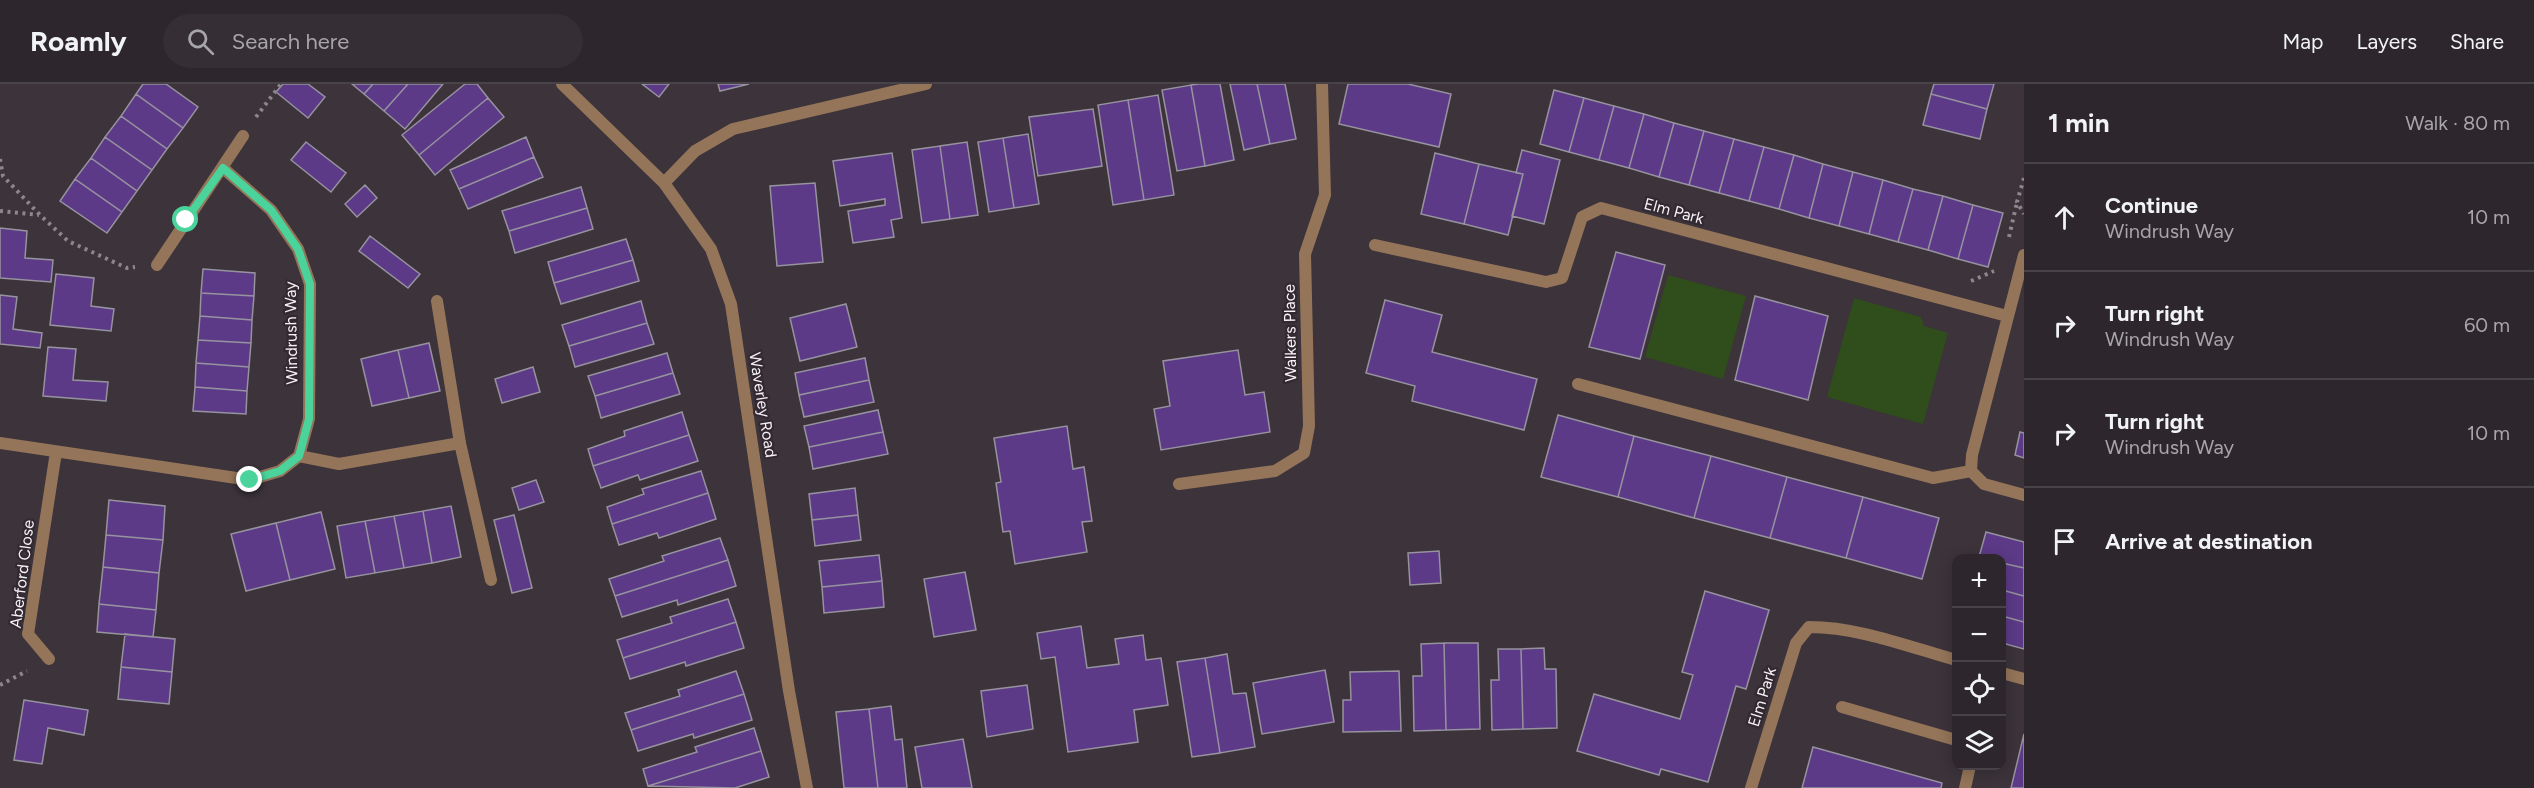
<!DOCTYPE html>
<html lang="en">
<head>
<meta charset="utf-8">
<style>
	body { margin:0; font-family:Figtree,sans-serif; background:#352e34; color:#f1f3f6 }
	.controls { position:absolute; right:18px; bottom:18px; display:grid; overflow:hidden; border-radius:12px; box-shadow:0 3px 15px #0003 }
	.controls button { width:54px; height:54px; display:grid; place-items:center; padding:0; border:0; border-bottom:2px solid #484348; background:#2d262c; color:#f1f3f6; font:30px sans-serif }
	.stop { position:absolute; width:18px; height:18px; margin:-14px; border:4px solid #4ad49c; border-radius:50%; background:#fff }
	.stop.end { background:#4ad49c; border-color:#fff; box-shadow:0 2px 6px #0008 }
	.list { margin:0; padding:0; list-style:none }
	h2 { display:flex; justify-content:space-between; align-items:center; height:78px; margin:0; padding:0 24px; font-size:26px }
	h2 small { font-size:20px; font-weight:400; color:#a7a5a9 }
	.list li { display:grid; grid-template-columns:39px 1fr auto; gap:18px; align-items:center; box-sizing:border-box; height:108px; padding:0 24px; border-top:2px solid #484348 }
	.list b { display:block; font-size:22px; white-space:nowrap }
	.list p { margin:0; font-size:20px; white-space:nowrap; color:#a7a5a9 }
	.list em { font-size:20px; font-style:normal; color:#a7a5a9 }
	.icon { flex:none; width:33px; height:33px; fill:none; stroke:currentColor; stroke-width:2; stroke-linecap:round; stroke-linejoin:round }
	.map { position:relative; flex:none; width:2024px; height:704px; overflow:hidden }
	header { display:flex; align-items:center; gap:36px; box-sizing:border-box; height:84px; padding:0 30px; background:#2d262c; border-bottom:2px solid #484348 }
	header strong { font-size:28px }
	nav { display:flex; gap:33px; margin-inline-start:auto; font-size:21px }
	.search { width:420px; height:54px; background:#352e34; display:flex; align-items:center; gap:15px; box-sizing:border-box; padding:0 21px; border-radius:33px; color:#a7a5a9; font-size:22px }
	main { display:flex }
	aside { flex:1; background:#2d262c }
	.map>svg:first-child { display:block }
</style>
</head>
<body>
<header>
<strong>Roamly</strong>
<div class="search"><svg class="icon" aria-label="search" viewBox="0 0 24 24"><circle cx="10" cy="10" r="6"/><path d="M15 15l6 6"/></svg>Search here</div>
<nav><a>Map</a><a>Layers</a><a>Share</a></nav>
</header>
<main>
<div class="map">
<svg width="2024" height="704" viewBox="0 0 2024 704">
	<rect width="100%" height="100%" fill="#3c333b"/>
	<path fill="#304d1c" d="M1668,191L1746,212L1723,295L1645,273Z
		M1854,214L1921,233L1924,242L1948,249L1923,340L1827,313Z"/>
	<path fill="#5c3a87" stroke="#96929e" stroke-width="1.5" d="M143,0H166L198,23L183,44L136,10Z
		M283,0H308L325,13L308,34L276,8Z
		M352,0H373L364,10Z
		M373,0H408L384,27L364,10Z
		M408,0H443L405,45L384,27Z
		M465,0H477L488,14L419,71L402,51Z
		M642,0H669L659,13Z
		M718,0H749L720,7Z
		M1198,0H1220L1234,76L1205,82L1191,1Z
		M1230,0H1257L1270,60L1244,66Z
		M1257,0H1285L1296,55L1270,60Z
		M1348,0H1408L1451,10L1439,63L1339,40Z
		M1934,0H1994L1987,25L1931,10Z
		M1191,1L1205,82L1177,87L1162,6Z
		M1554,6L1584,14L1569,68L1540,60Z
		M136,10L183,44L167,65L121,32Z
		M1931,10L1987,25L1980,55L1923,41Z
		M1158,11L1174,111L1144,116L1128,16Z
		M488,14L504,33L435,91L419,71Z
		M1584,14L1614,22L1599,76L1569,68Z
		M1128,16L1144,116L1113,121L1098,21Z
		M1614,22L1644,30L1629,84L1599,76Z
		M1093,25L1102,82L1038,92L1029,33Z
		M1644,30L1674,39L1659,93L1629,84Z
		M121,32L167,65L152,86L105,53Z
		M1674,39L1704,47L1689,101L1659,93Z
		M1704,47L1734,55L1719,109L1689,101Z
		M1028,50L1039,120L1014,124L1003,54Z
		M105,53L152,86L137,107L91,74Z
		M526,53L534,73L459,105L450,86Z
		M1003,54L1014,124L989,128L978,58Z
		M1734,55L1764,63L1749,117L1719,109Z
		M306,58L346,89L331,108L291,76Z
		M967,58L978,131L950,135L940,62Z
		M940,62L950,135L922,139L912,66Z
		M1764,63L1794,71L1779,125L1749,117Z
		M1522,66L1560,76L1544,140L1512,132L1523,90L1516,89Z
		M892,69L902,134L891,136L894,153L853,159L848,127L885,121V115L840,122L833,77Z
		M1435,69L1479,80L1464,140L1421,130Z
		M1794,71L1823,80L1809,134L1779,125Z
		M534,73L543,93L468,125L459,105Z
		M91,74L137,107L122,128L75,95Z
		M1479,80L1523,90L1508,151L1464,140Z
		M1823,80L1853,88L1839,142L1809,134Z
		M1853,88L1883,96L1869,150L1839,142Z
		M75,95L122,128L107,149L60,117Z
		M1883,96L1913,105L1898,158L1869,150Z
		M815,99L823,178L777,182L770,102Z
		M365,101L377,114L357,133L345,120Z
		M581,103L587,124L509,147L502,127Z
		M1913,105L1943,112L1928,166L1898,158Z
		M1943,112L1973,121L1958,175L1928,166Z
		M1973,121L2003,129L1988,183L1958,175Z
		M587,124L593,145L515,169L509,147Z
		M0,144L27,147L25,174L53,176L51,198L0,194Z
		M370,152L420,190L408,204L359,167Z
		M626,155L633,176L554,199L548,178Z
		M1616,168L1665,181L1640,275L1589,263Z
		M633,176L639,197L561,220L554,199Z
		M203,185L255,189L254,212L201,209Z
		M56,190L94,194L91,222L114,225L111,247L50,241Z
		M201,209L254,212L252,236L200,232Z
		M0,211L17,213L13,245L42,249L40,264L0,260Z
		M1755,212L1828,232L1808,316L1735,296Z
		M1385,216L1442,231L1432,268L1537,295L1524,346L1412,317L1415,302L1366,289Z
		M641,217L647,239L569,262L562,241Z
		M846,220L857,263L800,277L790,234Z
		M200,232L252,236L251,259L198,256Z
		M647,239L654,260L575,283L569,262Z
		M198,256L251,259L249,283L196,279Z
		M429,259L440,307L409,314L398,266Z
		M48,263L76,265L73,296L108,298L106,317L43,312Z
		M398,266L409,314L372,322L361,275Z
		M1238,266L1245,311L1264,308L1270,348L1161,366L1154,325L1170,322L1163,277Z
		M667,269L673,289L595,312L588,292Z
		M865,274L869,296L799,311L795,289Z
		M196,279L249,283L247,307L195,303Z
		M533,283L540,308L502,319L495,295Z
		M673,289L680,310L601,334L595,312Z
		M869,296L874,318L804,333L799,311Z
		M195,303L247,307L246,330L193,327Z
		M878,326L883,348L809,363L804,342Z
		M682,328L689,351L593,382L588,365L625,352L624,347Z
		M1558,331L1634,352L1618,413L1541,393Z
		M1067,342L1073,385L1084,383L1092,437L1082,438L1087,468L1015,480L1010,447L1003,448L996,399L1001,398L994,354Z
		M883,348L888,370L813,385L809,363Z
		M2020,348L2024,349V374L2015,371Z
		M689,351L698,377L640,396L638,391L601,404L593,382Z
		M1634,352L1711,372L1694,434L1618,413Z
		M1711,372L1787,393L1770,454L1694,434Z
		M701,387L708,409L612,440L607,423L644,410L642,405Z
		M1787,393L1863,413L1846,474L1770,454Z
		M536,396L544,418L519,426L512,404Z
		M855,404L858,431L812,436L809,410Z
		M708,409L716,435L659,454L657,449L619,461L612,440Z
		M1863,413L1939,434L1922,495L1846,474Z
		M109,416L165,422L163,456L106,451Z
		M451,422L461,473L432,479L423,427Z
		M423,427L432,479L404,484L394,432Z
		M321,428L335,485L290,496L276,439Z
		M514,431L532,504L512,509L494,436Z
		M858,431L861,456L815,462L812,436Z
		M394,432L404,484L375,489L365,437Z
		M365,437L375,489L346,494L337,442Z
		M276,439L290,496L246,507L231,450Z
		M1986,448L2024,458V484L2002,479V475L1979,473Z
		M106,451L163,456L159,489L103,483Z
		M720,454L728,476L615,512L609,495L664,477L662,472Z
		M1439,467L1441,499L1410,501L1408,469Z
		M879,471L882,497L822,503L819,477Z
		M728,476L736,502L678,521L677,516L622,533L615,512Z
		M2002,479L2024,484V512L2002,506Z
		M103,483L159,489L156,526L99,520Z
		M965,488L976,546L934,553L924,495Z
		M882,497L884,523L824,529L822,503Z
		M2002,506L2024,512V538L2002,532Z
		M1705,507L1769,526L1746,605L1736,602L1708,698L1661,685L1659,691L1577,667L1594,610L1680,635L1693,591L1682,588Z
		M728,515L736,538L623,574L617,556L672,539L670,533Z
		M99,520L156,526L153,553L97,548Z
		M2002,532L2024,538V565L2002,559Z
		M736,538L744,564L686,582L685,578L630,595L623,574Z
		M1081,542L1087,584L1119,580L1115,555L1143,551L1146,576L1161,574L1168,621L1134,626L1138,658L1068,668L1055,573L1041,575L1037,549Z
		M125,550L175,555L172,588L121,583Z
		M1444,559L1446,646L1414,647L1413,592H1422L1421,560Z
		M1444,559H1478L1480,645L1446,646Z
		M1544,564L1545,585H1556L1557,644L1523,645L1521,565Z
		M1498,565H1521L1523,645L1492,646L1491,596H1499Z
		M1227,570L1233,610L1246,609L1255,663L1220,669L1205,574Z
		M1205,574L1220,669L1192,673L1177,578Z
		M121,583L172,588L169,620L118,615Z
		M1325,586L1334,638L1262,650L1253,599Z
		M736,587L744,610L631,646L625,629L680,612L678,606Z
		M1399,587L1401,647L1343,648V616H1351L1350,588Z
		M1027,601L1033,645L987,653L981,607Z
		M744,610L752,636L694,654L693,650L638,667L631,646Z
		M24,616L88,626L84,651L48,644L42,680L14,676Z
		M891,622L895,656L902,655L907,704H878L869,625Z
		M869,625L878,704H844L836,628Z
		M754,644L761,667L648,702L643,685L697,668L695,663Z
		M2024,650V704H2011Z
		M963,655L972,704H922L915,663Z
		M1813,663L1942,699L1941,704H1802Z
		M761,667L769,693L735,704L648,702Z"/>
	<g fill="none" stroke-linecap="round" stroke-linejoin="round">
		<path stroke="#8d868c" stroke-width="4" stroke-dasharray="3 4.5" stroke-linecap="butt" d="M256,33L281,0
			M0,75L3,92L40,131L68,157L127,184L135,183
			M2024,94L2017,118L2024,130
			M0,127L39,131
			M2009,153L2017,118
			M1971,197L1994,187
			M0,601L27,587"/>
		<path stroke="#947559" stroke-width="12" d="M437,217L460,359L491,496"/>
		<path stroke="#947559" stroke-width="12" d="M562,0L664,99L711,165L731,220L789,607L807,704
			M664,99L695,67L733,45L926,0
			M1375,161L1546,198L1562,194L1582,133L1601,124L2007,232
			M2024,171L1972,371L1971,387L1984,400L2024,411
			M157,181L243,52
			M1578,300L1933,394L1971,387
			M0,359L250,396L280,387L299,372L309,335L310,200L298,165L271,126L223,84
			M299,372L339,380L460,359
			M1179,400L1275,387L1304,369L1309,342L1305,170L1325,111L1322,0
			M49,575L28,550L56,368
			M2002,589L2024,595
			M1842,623L1956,656
			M1751,704L1796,559L1809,543C1859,543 1909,563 1956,576
			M1965,704L1970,682"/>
	</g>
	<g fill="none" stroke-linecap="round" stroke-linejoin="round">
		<path stroke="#4ad49c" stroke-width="8" d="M186,136L223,84L271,126L298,165L310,200L309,335L299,372L280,387L250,396"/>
	</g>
	<g text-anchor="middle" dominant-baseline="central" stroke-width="4.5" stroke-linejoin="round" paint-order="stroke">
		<g font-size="16" fill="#f7f2f7" stroke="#322931">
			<text transform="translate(1674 127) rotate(15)">Elm Park</text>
			<text transform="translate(291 249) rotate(-91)">Windrush Way</text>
			<text transform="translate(1290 249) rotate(-91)">Walkers Place</text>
			<text transform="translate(763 321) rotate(81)">Waverley Road</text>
			<text transform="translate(22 490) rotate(-83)">Aberford Close</text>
			<text transform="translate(1762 613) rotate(-73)">Elm Park</text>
		</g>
	</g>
</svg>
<div class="controls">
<button>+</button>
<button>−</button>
<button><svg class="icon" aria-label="locate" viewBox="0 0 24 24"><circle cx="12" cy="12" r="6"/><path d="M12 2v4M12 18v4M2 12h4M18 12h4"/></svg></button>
<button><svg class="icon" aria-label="layers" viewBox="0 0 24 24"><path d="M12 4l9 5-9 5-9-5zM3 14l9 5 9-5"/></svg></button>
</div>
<div class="stop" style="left:186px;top:136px"></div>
<div class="stop end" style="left:250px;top:396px"></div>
</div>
<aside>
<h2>1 min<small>Walk · 80 m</small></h2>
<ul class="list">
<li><svg class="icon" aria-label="ahead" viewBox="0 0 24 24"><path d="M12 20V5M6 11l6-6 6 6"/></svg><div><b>Continue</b><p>Windrush Way</p></div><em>10 m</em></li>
<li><svg class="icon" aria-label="right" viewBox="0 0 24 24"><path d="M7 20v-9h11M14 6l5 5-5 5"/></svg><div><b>Turn right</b><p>Windrush Way</p></div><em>60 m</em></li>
<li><svg class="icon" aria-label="right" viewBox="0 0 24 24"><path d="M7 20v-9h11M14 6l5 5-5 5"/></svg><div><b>Turn right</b><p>Windrush Way</p></div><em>10 m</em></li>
<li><svg class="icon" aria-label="arrive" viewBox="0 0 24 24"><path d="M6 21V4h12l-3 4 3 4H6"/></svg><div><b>Arrive at destination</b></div></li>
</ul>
</aside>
</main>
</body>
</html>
